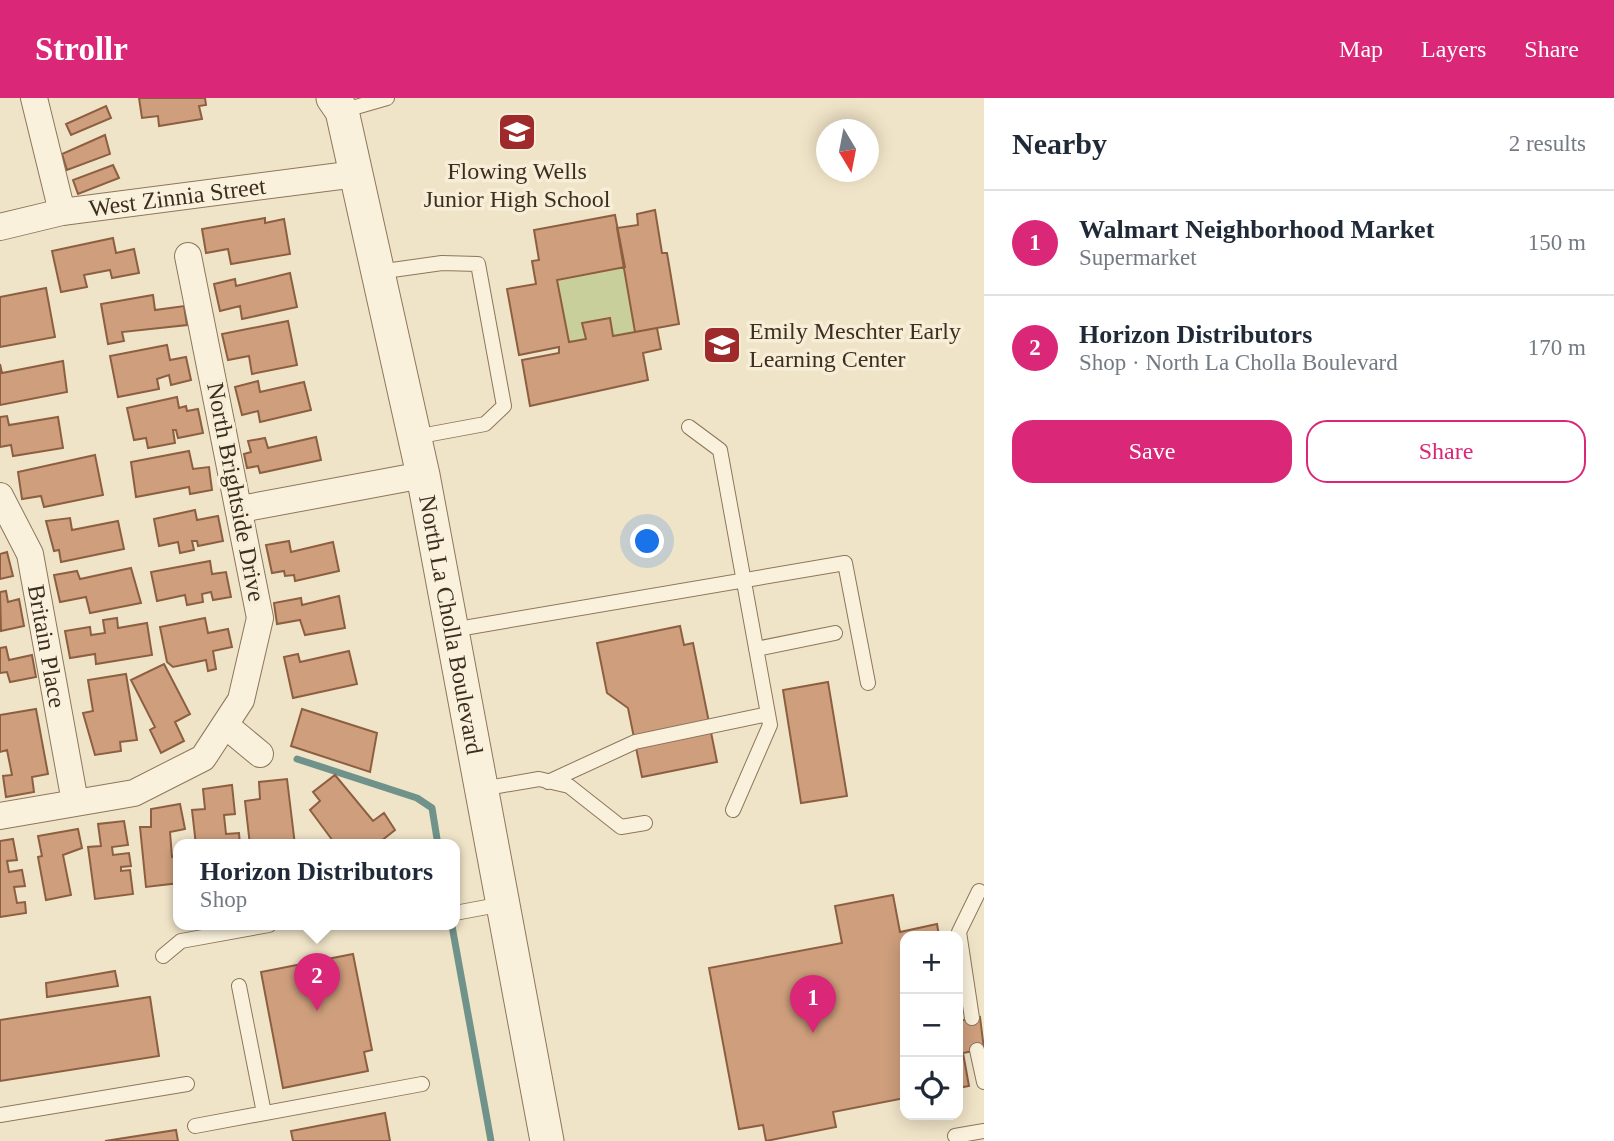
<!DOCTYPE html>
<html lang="en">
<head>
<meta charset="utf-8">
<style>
	body { margin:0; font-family:"Times New Roman",serif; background:#f2f2f3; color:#1f2937 }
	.controls { position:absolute; right:21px; bottom:21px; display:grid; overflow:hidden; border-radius:14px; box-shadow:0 4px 18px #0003 }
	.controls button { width:63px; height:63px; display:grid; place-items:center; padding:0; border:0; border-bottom:2px solid #e0e1e3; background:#fff; color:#1f2937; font:35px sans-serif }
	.compass { position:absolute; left:816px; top:21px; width:63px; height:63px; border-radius:50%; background:#fff; box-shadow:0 4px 18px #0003; rotate:170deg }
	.you { position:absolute; left:648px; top:444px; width:24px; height:24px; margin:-18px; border:5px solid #fff; border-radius:50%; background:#1a73e8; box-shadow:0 0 0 10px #1a73e833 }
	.badge { display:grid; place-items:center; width:46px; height:46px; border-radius:50%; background:#db2777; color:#fff; font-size:23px; font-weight:700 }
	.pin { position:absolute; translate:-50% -58px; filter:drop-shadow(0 2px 4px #0008) }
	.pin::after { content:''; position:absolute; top:37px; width:24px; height:21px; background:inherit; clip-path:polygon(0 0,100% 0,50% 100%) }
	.popup { position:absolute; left:173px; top:741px; width:287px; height:91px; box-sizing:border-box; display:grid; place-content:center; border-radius:14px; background:#fff; filter:drop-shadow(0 2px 5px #0005); font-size:23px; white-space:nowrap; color:#747a83 }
	.popup b { font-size:26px; color:#1f2937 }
	.popup::after { content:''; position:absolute; left:50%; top:100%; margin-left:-14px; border:14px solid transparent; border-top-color:#fff }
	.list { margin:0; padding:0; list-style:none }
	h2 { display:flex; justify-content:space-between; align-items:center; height:91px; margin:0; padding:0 28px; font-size:30px }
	h2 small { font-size:23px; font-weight:400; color:#747a83 }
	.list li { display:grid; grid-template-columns:46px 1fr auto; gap:21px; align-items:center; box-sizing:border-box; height:105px; padding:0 28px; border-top:2px solid #e0e1e3 }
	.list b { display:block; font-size:26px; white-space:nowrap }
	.list p { margin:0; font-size:23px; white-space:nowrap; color:#747a83 }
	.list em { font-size:23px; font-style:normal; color:#747a83 }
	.actions { display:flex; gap:14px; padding:21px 28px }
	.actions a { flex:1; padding:16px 0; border:2px solid #db2777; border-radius:21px; text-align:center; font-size:24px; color:#db2777 }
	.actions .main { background:#db2777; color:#fff }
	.icon { flex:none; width:38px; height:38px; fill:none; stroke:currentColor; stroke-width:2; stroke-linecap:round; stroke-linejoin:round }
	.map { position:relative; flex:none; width:984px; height:1043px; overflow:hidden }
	header { display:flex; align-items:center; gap:42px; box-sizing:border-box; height:98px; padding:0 35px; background:#db2777; color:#fff }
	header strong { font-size:33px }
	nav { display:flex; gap:38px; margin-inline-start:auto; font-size:24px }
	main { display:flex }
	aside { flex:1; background:#fff }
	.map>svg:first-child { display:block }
</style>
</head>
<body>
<header>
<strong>Strollr</strong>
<nav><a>Map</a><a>Layers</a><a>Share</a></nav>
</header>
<main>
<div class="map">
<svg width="984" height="1043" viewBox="0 0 984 1043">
	<rect width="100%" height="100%" fill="#f0e4c8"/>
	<path fill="#c9cf9b" d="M625,169L635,234L613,238L609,220L583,225L586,241L569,244L557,182Z"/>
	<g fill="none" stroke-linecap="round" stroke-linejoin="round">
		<path stroke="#6f938a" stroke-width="7" d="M297,661L417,700L432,710L438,747
			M452,828L491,1043"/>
	</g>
	<path fill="#cf9f7d" stroke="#8d5f41" stroke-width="2" d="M139,0H205L206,7L199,8L202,21L159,28L158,18L142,20Z
		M106,8L111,20L71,37L66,26Z
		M105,37L110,56L67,72L62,56Z
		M113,67L119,80L78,96L73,82Z
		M655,112L662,155H667L679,226L635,234L617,130L638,127L637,116Z
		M615,117L625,169L557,182L569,244L586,241L582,225L610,220L613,238L657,230L661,251L643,255L648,282L530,308L522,262L559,255V249L519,257L507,191L536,186L532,163L539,162L534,132Z
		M265,120V125L284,121L290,156L231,166L228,151L206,155L202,131Z
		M113,140L116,155L134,151L139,175L112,180L110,172L84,177L87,189L61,194L52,153Z
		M290,175L297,209L242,221L240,208L220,213L214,186L235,181L236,188Z
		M46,190L55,239L0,249V199Z
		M153,197L155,212L184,208L187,227L122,234L124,243L108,246L101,206Z
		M288,223L297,267L252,276L249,258L228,262L222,236Z
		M167,247L170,262L186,259L191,282L171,287L169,277L157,281L159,291L118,299L110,258Z
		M63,263L67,294L0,307V266L2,275Z
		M258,283L260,294L304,284L311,312L260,324L258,313L242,317L235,289Z
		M177,299L179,310L186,308L187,313L198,311L203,335L178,340L176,332H173L175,345L148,350L146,340L134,342L127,310Z
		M7,318L9,327L58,319L63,350L13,358L11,347L0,349V319Z
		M316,339L321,362L260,375L258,368L247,370L244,356L251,354L248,343L265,340L268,350Z
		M189,353L193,371L209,369L212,392L190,396L189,389L136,399L131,364Z
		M95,357L103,397L44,409L41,398L22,401L18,374Z
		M195,412L197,422L218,418L223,443L198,448L197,443H192L194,452L180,455L178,444L159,448L154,421Z
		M70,420L72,432L118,423L124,451L61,464L59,452L54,453L46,423Z
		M289,443L291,454L333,444L339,473L295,483L294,477L285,478L284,473L272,475L266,447Z
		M7,454L13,478L0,481V456Z
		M210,463L212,476L226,474L231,499L213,502L211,494L202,496L203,504L187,507L185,497L157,503L151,474Z
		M131,470L141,505L90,515L86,499L60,504L54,477L77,473L80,481Z
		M6,493L8,504L19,501L24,528L1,533L0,494Z
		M339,498L345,530L305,537L300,522L277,526L274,505L301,500L302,507Z
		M117,520L118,530L147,525L152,557L96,566L95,556L70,560L65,533L90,529L91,537L105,535L103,522Z
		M205,520L208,535L228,531L232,549L213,553L216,571L208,573L206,562L173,569L167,564L160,529Z
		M680,528L684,547L693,545L717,664L642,679L628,610L607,595L597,545Z
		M6,549L9,562L32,557L36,579L10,584L7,574L0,575V550Z
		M349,553L357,586L293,600L284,559L298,556L300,564Z
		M164,566L190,616L175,624L184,643L161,655L150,632L155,629L131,582Z
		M126,576L137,642L120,644L121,653L95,657L83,615L93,613L88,582Z
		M828,584L847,698L801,705L783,592Z
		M36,611L48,676L32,679L34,694L6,699L3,678L12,677L7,652L0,654V617Z
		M302,611L377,635L370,674L291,648Z
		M335,677L373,723L384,715L395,732L376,747H336L310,712L320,703L313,694Z
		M287,681L295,747H250L245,703L260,701L259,684Z
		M232,687L235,716L224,717L226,736L239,735L240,747H196L192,712L205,711L203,691Z
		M180,706L185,731L170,734L172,759L179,757V785L146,789L140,729H151V711Z
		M124,723L128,747L112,749L113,757L129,755L131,768L121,769V773L130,772L133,796L95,801L88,749L101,748L98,726Z
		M78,731L82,750L63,757L71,797L46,802L38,759L42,758L38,738Z
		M13,741L17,762L7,763L9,774L22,772L25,788L14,789L17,805L25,804L26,815L0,819V743Z
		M893,797L900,834L937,826L939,838H905V1000L833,1014L836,1029L766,1043L763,1027L739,1031L709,870L842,845L835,808Z
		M353,856L372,952L364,954L368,973L283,990L261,874Z
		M115,873L118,888L47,899L46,885Z
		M150,899L159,958L0,983V922Z
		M980,919L984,951L963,955L969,988L958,990V923Z
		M385,1015L390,1043H293L291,1033Z
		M176,1032L178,1043H105Z"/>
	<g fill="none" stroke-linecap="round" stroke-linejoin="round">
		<defs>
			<path id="service" d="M342,13L387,0
				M378,174L442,165L478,166L504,308L485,326L415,339
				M689,329L720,352L770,627L733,712
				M452,532L845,465L868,585
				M756,551L835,535
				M548,684L635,644L768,616
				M481,691L539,681L569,688L621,729L645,725
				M455,815L503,806
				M163,858L181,843L269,827
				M239,888L264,1015
				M972,920L959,834L979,793
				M977,952L984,984
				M0,1017L187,986
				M195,1028L422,986
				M955,1038L984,1033"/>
			<g id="minor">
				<path d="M34,0L62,114"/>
				<path id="s1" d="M0,129L62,114L356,76"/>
				<path id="s2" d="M0,398L30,456L75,704"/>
				<path d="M241,411L423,377"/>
				<path d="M225,627L260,656"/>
				<path d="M0,718L134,695L203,660L241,602L260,520L188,158"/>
			</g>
			<g id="tertiary">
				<path id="s3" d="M333,0L342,13L423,377L547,1043"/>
			</g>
		</defs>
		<use href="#service" stroke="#8d765c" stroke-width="16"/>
		<use href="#minor" stroke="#8d765c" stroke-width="28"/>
		<use href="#tertiary" stroke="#8d765c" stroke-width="35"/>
		<use href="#service" stroke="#faf1dc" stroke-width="14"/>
		<use href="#minor" stroke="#faf1dc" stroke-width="26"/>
		<use href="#tertiary" stroke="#faf1dc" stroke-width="33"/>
	</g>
	<defs>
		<symbol id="school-square" viewBox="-11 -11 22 22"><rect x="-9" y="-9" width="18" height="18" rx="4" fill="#9e2a2b" stroke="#f7eed8"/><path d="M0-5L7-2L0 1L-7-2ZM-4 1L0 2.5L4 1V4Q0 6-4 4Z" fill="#fff"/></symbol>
	</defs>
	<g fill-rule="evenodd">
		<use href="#school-square" x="495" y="12" width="44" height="44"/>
		<use href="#school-square" x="700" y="225" width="44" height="44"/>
	</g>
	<g text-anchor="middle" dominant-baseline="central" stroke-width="7" stroke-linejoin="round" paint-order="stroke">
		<g font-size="24" fill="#3d2e20" stroke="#f7eed8">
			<text x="517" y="73">Flowing Wells<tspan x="517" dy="28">Junior High School</tspan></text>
			<text x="749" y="233" text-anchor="start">Emily Meschter Early<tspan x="749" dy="28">Learning Center</tspan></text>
		</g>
		<g font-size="24" fill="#3d2e20" stroke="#f7eed8">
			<text stroke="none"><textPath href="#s1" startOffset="180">West Zinnia Street</textPath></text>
			<text transform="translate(236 394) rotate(79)">North Brightside Drive</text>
			<text stroke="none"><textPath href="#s3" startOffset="541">North La Cholla Boulevard</textPath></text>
			<text stroke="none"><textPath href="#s2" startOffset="159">Britain Place</textPath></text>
		</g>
	</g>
</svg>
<div class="controls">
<button>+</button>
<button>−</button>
<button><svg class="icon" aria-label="locate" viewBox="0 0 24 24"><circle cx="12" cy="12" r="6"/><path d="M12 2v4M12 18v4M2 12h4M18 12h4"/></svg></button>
</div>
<svg class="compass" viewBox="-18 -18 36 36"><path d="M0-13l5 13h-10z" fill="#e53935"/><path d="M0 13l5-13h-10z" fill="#747a83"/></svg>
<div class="you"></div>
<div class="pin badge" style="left:813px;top:935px">1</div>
<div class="pin badge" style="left:317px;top:913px">2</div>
<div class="popup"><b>Horizon Distributors</b>Shop</div>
</div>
<aside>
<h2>Nearby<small>2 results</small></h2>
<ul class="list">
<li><span class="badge">1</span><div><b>Walmart Neighborhood Market</b><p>Supermarket</p></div><em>150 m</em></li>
<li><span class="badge">2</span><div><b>Horizon Distributors</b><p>Shop · North La Cholla Boulevard</p></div><em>170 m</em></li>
</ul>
<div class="actions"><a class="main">Save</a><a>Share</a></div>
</aside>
</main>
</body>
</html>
